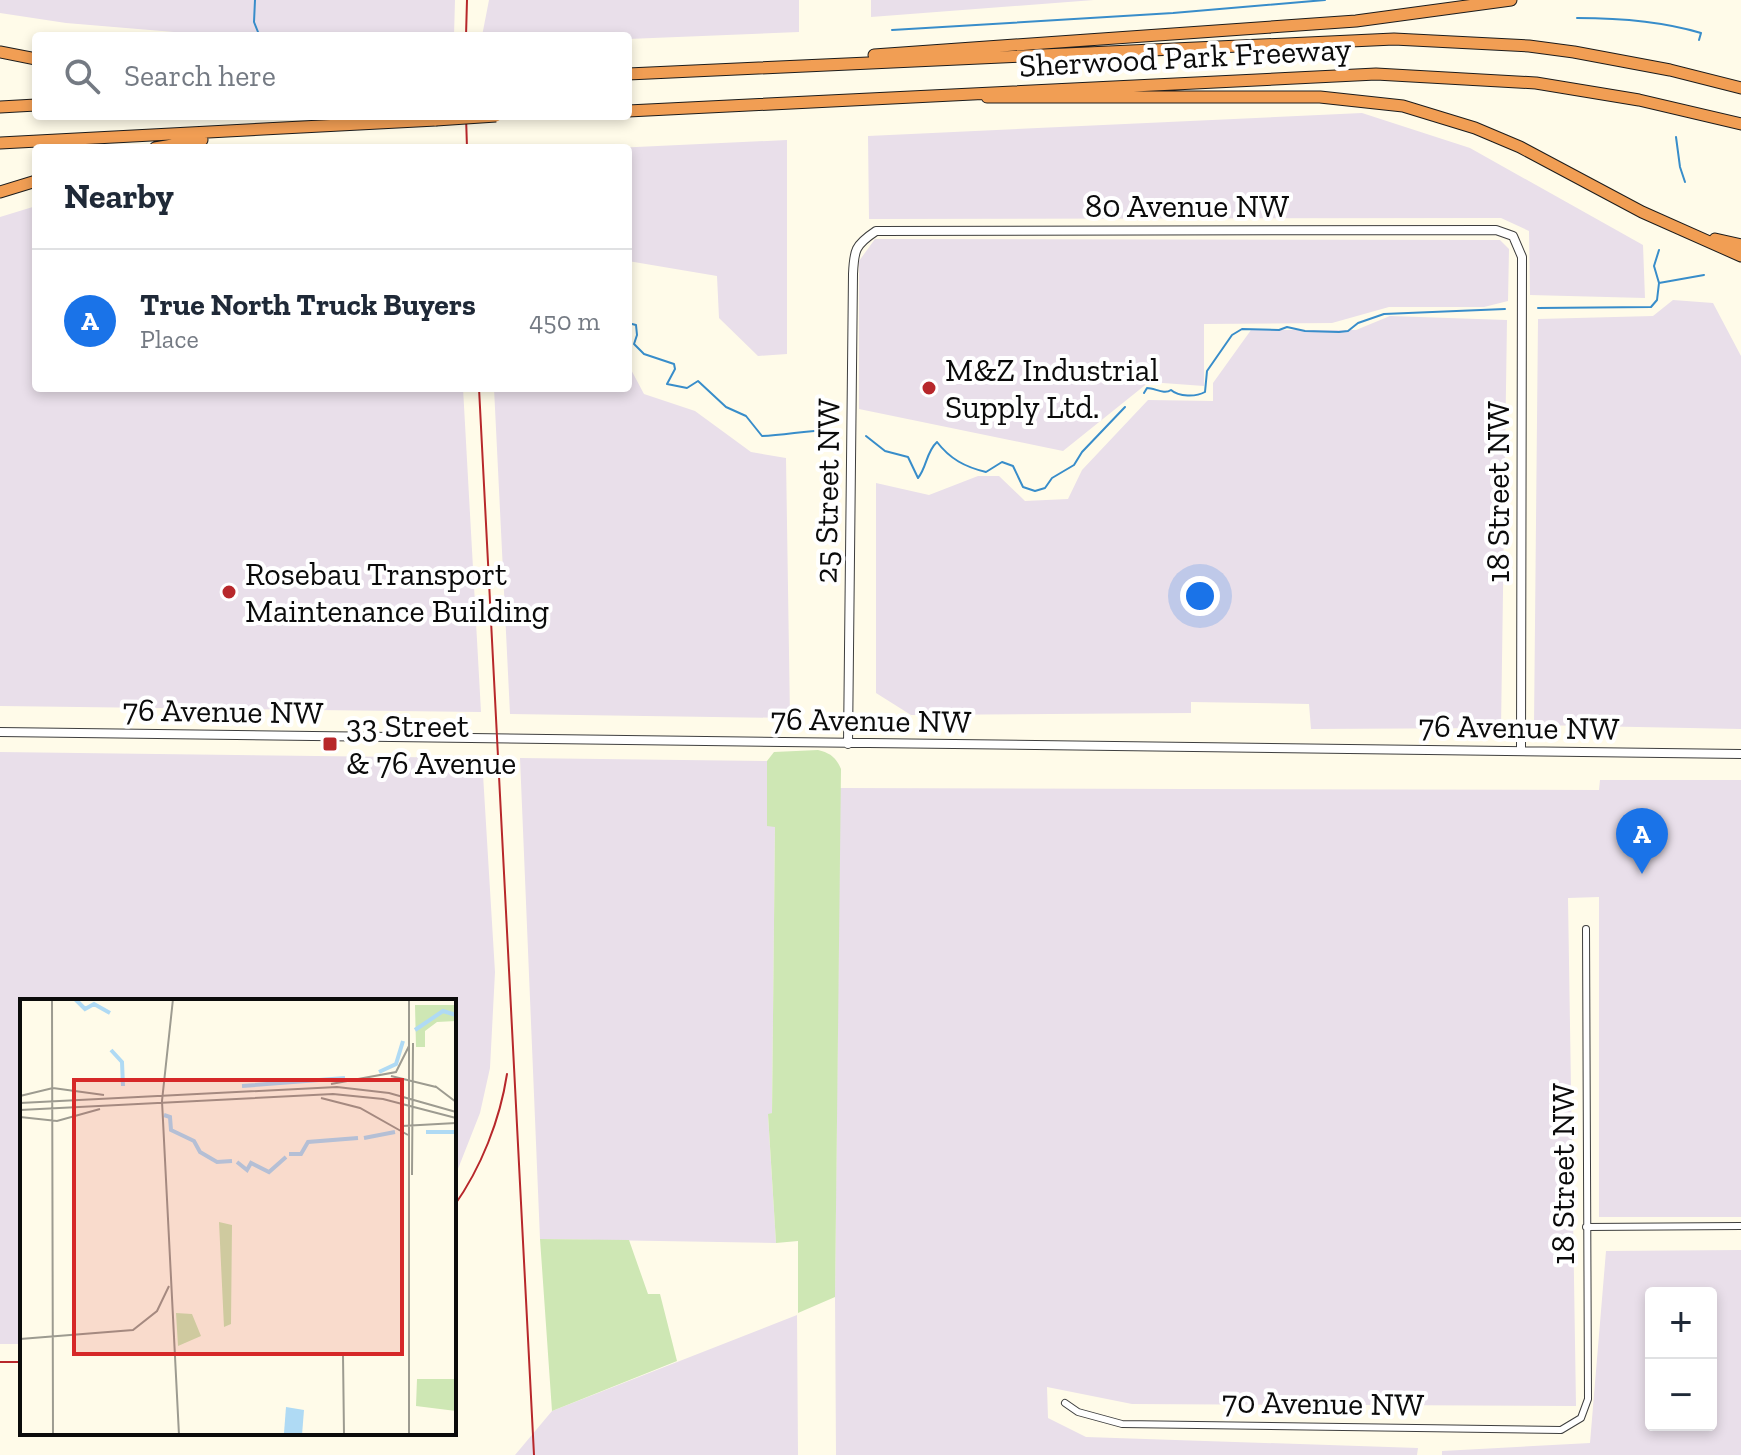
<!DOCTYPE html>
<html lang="en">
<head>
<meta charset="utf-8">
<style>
	body { margin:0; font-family:"Zilla Slab",serif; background:#f2f2f3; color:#1f2937 }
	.controls { position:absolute; right:24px; bottom:24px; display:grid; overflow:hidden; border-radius:8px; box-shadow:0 4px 12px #0003 }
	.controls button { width:72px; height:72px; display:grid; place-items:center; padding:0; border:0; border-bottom:2px solid #e0e1e3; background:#fff; color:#1f2937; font:40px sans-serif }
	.you { position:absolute; left:1200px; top:596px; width:28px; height:28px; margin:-20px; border:6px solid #fff; border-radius:50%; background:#1a73e8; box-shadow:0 0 0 12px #1a73e833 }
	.badge { display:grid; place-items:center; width:52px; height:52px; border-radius:50%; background:#1a73e8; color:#fff; font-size:26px; font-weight:700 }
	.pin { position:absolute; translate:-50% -66px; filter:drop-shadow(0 2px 4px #0008) }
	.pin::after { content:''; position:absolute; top:42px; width:28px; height:24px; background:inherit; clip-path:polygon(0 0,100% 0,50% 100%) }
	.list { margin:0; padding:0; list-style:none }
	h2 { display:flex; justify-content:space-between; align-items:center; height:104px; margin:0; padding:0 32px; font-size:34px }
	h2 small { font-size:26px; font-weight:400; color:#747a83 }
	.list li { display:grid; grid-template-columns:52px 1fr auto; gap:24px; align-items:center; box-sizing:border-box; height:144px; padding:0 32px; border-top:2px solid #e0e1e3 }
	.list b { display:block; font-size:30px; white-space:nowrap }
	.list p { margin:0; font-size:26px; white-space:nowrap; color:#747a83 }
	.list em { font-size:26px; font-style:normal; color:#747a83 }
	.icon { flex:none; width:44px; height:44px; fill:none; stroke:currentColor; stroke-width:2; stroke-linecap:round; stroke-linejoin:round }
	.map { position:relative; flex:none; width:1741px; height:1455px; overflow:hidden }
	.search { position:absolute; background:#fff; box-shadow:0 4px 12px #0003; left:32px; top:32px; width:600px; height:88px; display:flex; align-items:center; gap:20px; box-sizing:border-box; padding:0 28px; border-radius:8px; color:#747a83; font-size:30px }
	.panel { position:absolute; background:#fff; box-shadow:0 4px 12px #0003; left:32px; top:144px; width:600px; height:248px; border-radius:8px }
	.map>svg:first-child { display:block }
</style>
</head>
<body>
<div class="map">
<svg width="1741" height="1455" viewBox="0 0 1741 1455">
	<rect width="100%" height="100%" fill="#fffbe9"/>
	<path fill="#e9dfea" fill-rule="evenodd" d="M0,0H455L454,36H260L210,35L66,23L0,13Z
		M489,0H799V32L628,39V36H482Z
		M871,0H1094L871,17Z
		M1362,113L1470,148L1643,245L1645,298L1530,295L1529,231L1501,218L869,219L868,136Z
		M787,140V354L758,356L719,318L717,276L628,261V148H615Z
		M36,206V388H463L481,712L0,706V217Z
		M875,239L1500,240L1509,249L1508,301L1484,307H1389L1332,323L1204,324V386L1149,382L1063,451L859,409V261Z
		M1673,300L1713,303L1741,356V729L1534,725L1538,319L1653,316Z
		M1390,316L1507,320L1501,728L1311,729L1309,704L1191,702V713L911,715L876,693V483L929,495L978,476H999L1025,501L1068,499L1082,470L1148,400L1213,401V383L1251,330H1356Z
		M628,364L644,394L695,411L751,452L786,458L790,718L510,714L494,388H628Z
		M0,752L482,758L495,972L490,1068L480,1113L454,1179V1001H22V1344H0Z
		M520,758L767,761V826H775L772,1113L768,1115L776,1243L540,1239Z
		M1600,780H1741V1217H1599V897L1568,898L1576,1406L1132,1404L1047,1387L1048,1418L1086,1437L1418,1448L1417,1455H836L835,1297L840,788L1599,790Z
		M1741,1250V1455H1442V1451L1590,1443L1606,1251ZM1651,1293H1711V1425H1651Z
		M797,1315L798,1455H515L552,1411Z"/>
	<path fill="#cee7b4" d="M818,750C830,753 836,757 841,769L835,1297L798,1313V1241L776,1243L768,1114L772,1113L775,827L767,826V761L774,752Z
		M540,1239L629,1240L648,1294H660L677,1361L552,1411Z"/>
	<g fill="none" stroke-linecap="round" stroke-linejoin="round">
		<path stroke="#388dca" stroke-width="2" d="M255,0L254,22L258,32
			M1577,18C1619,18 1661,21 1701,33L1699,40
			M892,30L1173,13L1325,0
			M1676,137L1680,167L1685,182
			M1659,250L1654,266L1659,283
			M1538,308L1651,307L1657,300L1659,283L1704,275
			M628,323L636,325L637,335L634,344L644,354L674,364L675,369L667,384L687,388L698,381L726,407L746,416L762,436C788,435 813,429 839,430
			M1144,393L1147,388C1155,388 1164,395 1171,390C1179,397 1196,397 1205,392L1207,371L1232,335L1242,329L1279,330L1287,327L1305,331L1339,332L1348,331L1358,323L1384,314L1505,309
			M866,436L885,451L908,457L918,478C927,467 926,452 937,442C950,459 965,467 986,472L1002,462L1013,466L1023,487L1035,491L1045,488L1052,478L1074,465L1082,452L1125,407"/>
		<defs>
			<path id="minor" d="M1586,1227L1741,1226
				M1065,1403L1078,1412L1122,1424L1561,1430L1581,1418L1588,1399L1586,929"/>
			<path id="tertiary" d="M0,732L1741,754
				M848,744L853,274C854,250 855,245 876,231L1496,230L1513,236L1522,257L1521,751"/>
			<path id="motorway" d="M0,52L36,59
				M874,55L1356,21L1511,0
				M628,74L1394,39L1529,46L1574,52L1670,70L1741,88
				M987,97H1320L1403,106L1475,128L1520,147L1642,212L1741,256
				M0,107L36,105
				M628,111L1376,74L1536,83L1639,100L1741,124
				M0,143L436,120
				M155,148L202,140
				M0,192L36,181
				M1715,239L1741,245"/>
		</defs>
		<use href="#minor" stroke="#3e3e3e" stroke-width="8"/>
		<use href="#tertiary" stroke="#3e3e3e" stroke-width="10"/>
		<use href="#motorway" stroke="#1c1c1c" stroke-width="13"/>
		<use href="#minor" stroke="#fff" stroke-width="6"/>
		<use href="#tertiary" stroke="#fff" stroke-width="8"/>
		<use href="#motorway" stroke="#f19e54" stroke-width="11"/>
		<path stroke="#b7272b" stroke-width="2" d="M466,36L467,0
			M466,116L467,148
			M479,388L534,1455
			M454,1206C481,1168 500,1120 507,1074
			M0,1362H22"/>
		<defs>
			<path id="motorway-bridge" d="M436,120L496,116"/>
		</defs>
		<use href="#motorway-bridge" stroke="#1c1c1c" stroke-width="13" stroke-linecap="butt"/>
		<use href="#motorway-bridge" stroke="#f19e54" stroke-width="11"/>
	</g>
	<g fill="#b7272b" stroke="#fff" stroke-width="3">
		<circle cx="929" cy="388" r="8"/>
		<circle cx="229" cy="592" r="8"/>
		<rect x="322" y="736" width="16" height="16" rx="4"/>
	</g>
	<g text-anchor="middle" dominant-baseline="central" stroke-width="8" stroke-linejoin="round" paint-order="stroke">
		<g font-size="32" fill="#0b0b0b" stroke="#fff">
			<text transform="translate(1185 57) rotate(-3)">Sherwood Park Freeway</text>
			<text x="1187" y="206">80 Avenue NW</text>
			<text transform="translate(827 491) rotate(-89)">25 Street NW</text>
			<text transform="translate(1498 492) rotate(-90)">18 Street NW</text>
			<text transform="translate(223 711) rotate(1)">76 Avenue NW</text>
			<text transform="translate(871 720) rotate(1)">76 Avenue NW</text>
			<text transform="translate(1519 727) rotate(1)">76 Avenue NW</text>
			<text transform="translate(1563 1174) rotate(-90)">18 Street NW</text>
			<text transform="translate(1323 1403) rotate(1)">70 Avenue NW</text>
		</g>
		<g font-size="32" fill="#0b0b0b" stroke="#fff" text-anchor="start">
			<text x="945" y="370">M&amp;Z Industrial<tspan x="945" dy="37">Supply Ltd.</tspan></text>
			<text x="245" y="574">Rosebau Transport<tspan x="245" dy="37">Maintenance Building</tspan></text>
			<text x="346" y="726">33 Street<tspan x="346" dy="37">&amp; 76 Avenue</tspan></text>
		</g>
	</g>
	<g transform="translate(20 999)">
		<rect width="436" height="436" fill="#fffbe9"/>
		<path d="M395,6H436V22L417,23L405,32V48H396ZM199,223L212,226L211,325L204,328ZM156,314L172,315L181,337L158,347ZM397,380H436V412L396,407Z" fill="#cee7b4"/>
		<path d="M266,408L284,411L282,436L264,434Z" fill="#afdaf4"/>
		<path fill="none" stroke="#afdaf4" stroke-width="4" d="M55,0L65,10L74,5L90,14M395,31L423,12L436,16M91,51L102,63L103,87M359,73L376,65L383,42M222,87L325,79M144,116L150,118L151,131L174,142L180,153L197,163L212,162M406,133H436M344,139L375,133M269,155H281L288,143L338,139M217,163L227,171L231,164L249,173L266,158"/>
		<path fill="none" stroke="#9d9b90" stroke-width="2" d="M32,0L33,436M153,0L142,102L159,436M371,77L416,88M311,85L376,73L389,47M415,87L436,103M0,97L33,89L84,96M301,99L340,109L388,136M0,104L317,88L369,94L436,113M0,111L313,95L363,100L436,119M0,118L37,122L80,110M382,127L436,124M392,176L393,44M0,340L113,331L137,312L149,287M323,356L324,436M389,436V0"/>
		<path fill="#d62828" fill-opacity="0.15" stroke="#d62828" stroke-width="4" d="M54,81H382V355H54Z"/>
		<rect width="436" height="436" fill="none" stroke="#0b0b0b" stroke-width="4"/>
	</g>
</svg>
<div class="controls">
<button>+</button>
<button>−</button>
</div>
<div class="you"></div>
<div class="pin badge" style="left:1642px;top:874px">A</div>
<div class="search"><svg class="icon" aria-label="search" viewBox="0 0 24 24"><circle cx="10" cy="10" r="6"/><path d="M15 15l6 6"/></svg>Search here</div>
<section class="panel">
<h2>Nearby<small></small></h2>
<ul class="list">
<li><span class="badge">A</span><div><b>True North Truck Buyers</b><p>Place</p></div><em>450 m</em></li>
</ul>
</section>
</div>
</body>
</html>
